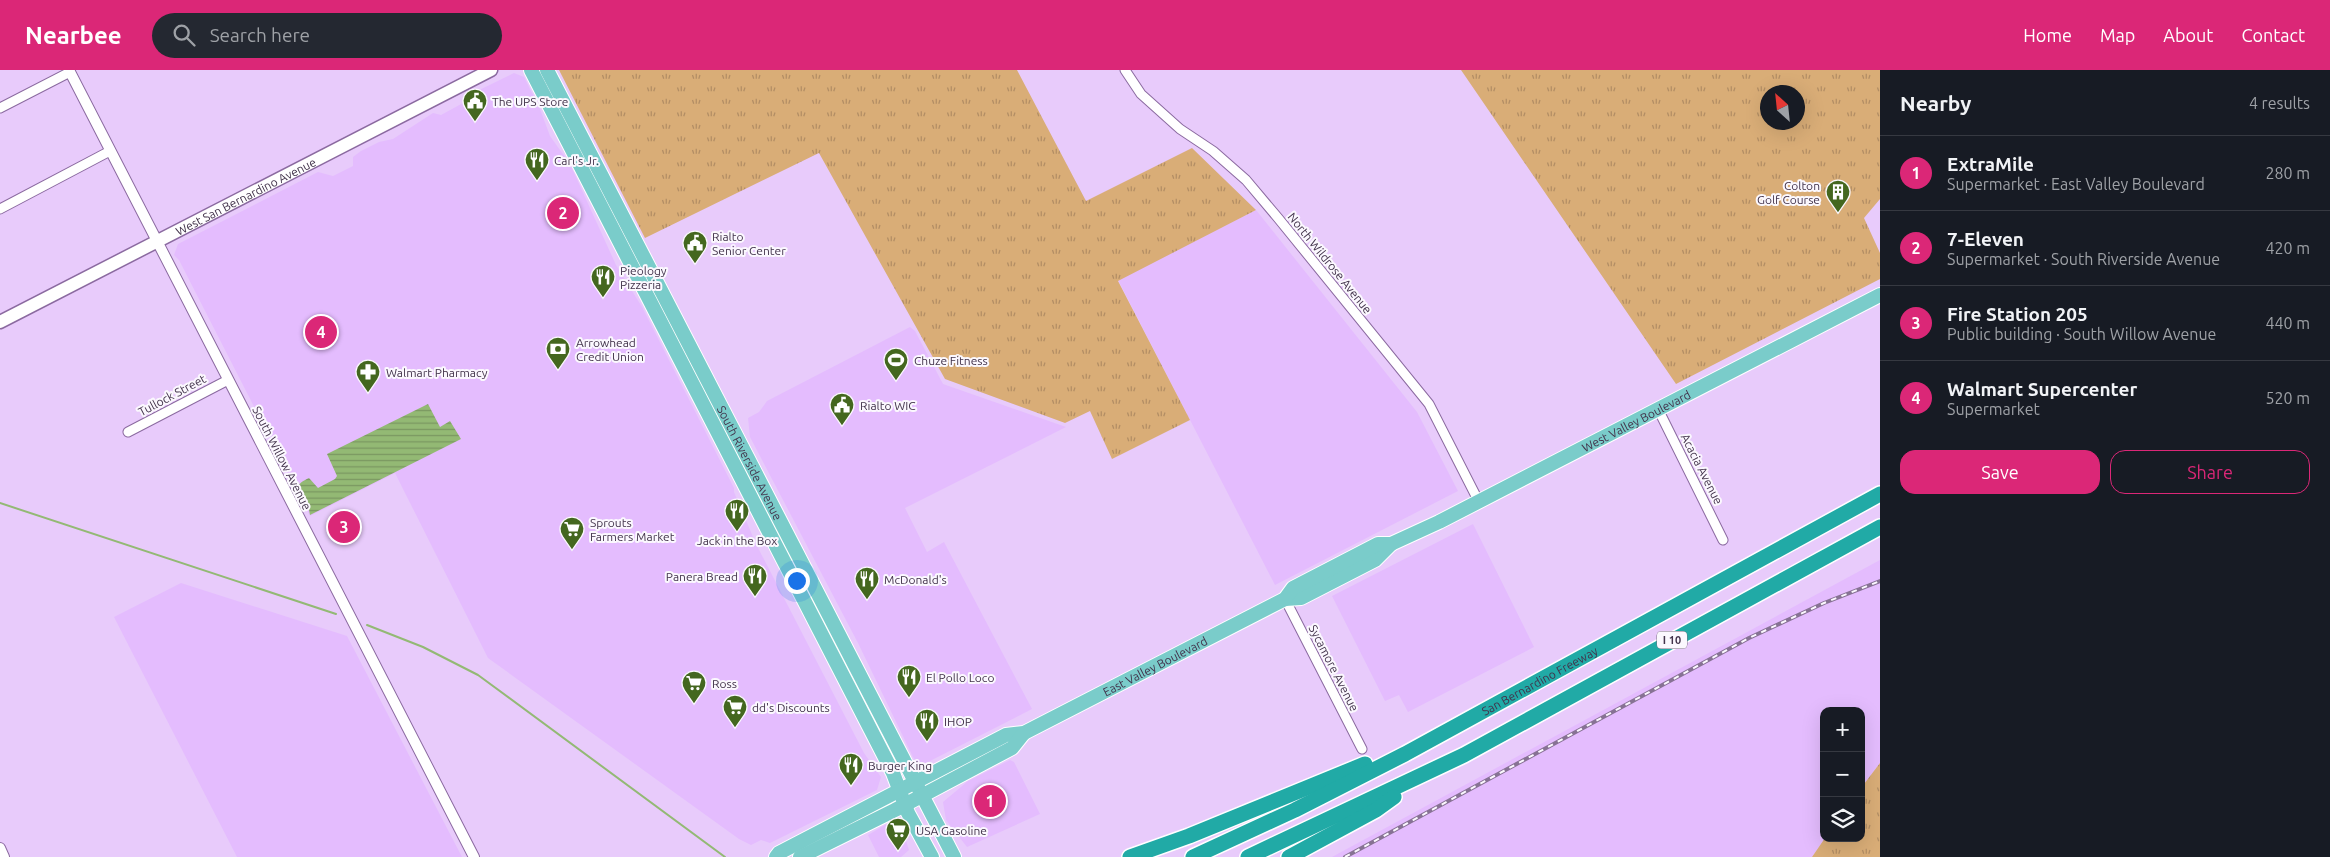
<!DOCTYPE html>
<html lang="en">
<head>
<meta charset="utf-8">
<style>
	body { margin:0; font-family:Ubuntu,sans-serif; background:#242831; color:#f1f3f6 }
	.controls { position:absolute; right:15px; bottom:15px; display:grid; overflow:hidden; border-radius:10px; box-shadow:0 5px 20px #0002 }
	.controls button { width:45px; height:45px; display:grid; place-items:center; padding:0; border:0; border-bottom:1px solid #363941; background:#171b24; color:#f1f3f6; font:25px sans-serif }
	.compass { position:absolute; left:1760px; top:15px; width:45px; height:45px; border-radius:50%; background:#171b24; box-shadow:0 5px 20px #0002; rotate:333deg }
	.you { position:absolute; left:796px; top:510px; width:18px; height:18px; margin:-12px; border:4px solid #fff; border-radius:50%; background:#1a73e8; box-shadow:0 0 0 8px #1a73e833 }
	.badge { display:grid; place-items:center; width:32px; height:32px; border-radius:50%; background:#db2777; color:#fff; font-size:16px; font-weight:700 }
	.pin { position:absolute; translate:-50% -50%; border:2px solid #fff; box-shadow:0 1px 5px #0006 }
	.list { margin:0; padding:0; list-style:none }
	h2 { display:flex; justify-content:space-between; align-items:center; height:65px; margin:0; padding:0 20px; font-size:21px }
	h2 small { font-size:16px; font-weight:400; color:#9ea1a6 }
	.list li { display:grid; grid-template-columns:32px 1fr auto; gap:15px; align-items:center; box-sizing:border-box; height:75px; padding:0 20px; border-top:1px solid #363941 }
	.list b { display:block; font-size:19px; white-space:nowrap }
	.list p { margin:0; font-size:16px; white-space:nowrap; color:#9ea1a6 }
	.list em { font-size:16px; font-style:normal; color:#9ea1a6 }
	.actions { display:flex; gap:10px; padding:15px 20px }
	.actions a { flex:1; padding:11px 0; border:1px solid #db2777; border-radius:15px; text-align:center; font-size:18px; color:#db2777 }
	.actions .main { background:#db2777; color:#fff }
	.icon { flex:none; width:28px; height:28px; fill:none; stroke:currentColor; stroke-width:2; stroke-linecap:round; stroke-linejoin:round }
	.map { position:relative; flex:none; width:1880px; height:787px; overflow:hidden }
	header { display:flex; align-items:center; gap:30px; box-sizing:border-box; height:70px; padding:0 25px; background:#db2777; color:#fff }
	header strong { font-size:24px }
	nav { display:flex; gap:28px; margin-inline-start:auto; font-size:18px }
	.search { width:350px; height:45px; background:#242831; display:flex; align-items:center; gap:12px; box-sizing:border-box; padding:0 18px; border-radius:28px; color:#9ea1a6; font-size:19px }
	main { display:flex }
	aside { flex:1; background:#171b24 }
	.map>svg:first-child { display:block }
</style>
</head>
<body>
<header>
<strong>Nearbee</strong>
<div class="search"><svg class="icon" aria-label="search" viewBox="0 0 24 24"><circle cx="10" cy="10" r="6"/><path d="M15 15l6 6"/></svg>Search here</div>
<nav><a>Home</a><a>Map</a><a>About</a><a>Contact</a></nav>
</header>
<main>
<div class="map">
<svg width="1880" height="787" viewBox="0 0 1880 787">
	<defs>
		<pattern id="grass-tufts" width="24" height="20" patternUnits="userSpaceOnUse" patternTransform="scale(1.25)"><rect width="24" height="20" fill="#d9ad77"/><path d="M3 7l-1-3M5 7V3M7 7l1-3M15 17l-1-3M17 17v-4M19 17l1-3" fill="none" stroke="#b28d64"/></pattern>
		<pattern id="water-rules" width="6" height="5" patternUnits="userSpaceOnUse" patternTransform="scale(1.25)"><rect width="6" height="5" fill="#93b974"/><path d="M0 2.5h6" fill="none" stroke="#7a9761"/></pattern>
	</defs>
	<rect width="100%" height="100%" fill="#e8cbfb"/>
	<path fill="#e4bcfe" d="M514,3L524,7L540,39L550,66L570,94L616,195L642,237L734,418V422L756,474L864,683L881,707L877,720L770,773L761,770L751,775L739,769L488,588L395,403L310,446L179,190L174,185L178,174L318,102L333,106L353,96V87L361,81L379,72L393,69L433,43L441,45L463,33L467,26Z
		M1256,140L1417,342L1458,421L1275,515L1118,210Z
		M910,257L915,261L943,314L1066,357L905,438L927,482L944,472L1032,639L926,693L916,691L913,687L858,573L750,367L748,348L759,342L767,331Z
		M1473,454L1534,577L1408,642L1399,625L1385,631L1332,526Z
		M1880,490V693L1861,718V641H1824L1825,768L1812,787H1332Z
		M181,513L347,566L462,787H237L114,547Z
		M1010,690L1014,692L1040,744L967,777L946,750L943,732L968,711Z
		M892,751L900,752L909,780L901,787H879L868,765Z"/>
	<path fill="url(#grass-tufts)" fill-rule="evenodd" d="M559,0H1017L1086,131L1192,78L1256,140L1118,211L1190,350L1112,389L1090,341L1065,353L945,309L819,83L645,168Z
		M1461,0H1880V129L1864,148L1880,183V209L1676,314ZM1768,22H1798V52H1768Z
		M1880,693V787H1812L1825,768H1861V718Z"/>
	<path fill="url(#water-rules)" d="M428,334L440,357L450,351L461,369L310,445C307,431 311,430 297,420C298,413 303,411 309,408L318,418L335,409L337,406L327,384Z"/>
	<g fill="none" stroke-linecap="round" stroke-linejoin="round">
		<path stroke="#93b974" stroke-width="2" d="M0,433L336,544
			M367,555L423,577L478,605L725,787"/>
		<defs>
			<path id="minor" d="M1125,0L1141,24L1180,59L1213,81L1246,110L1278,148L1429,334L1479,432
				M0,38L70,2
				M0,139L110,81
				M1658,339L1723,470
				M128,362L228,310
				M1285,529L1362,679"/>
			<path id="tertiary" d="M69,0L474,787
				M0,778L4,787"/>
			<g id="secondary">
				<path id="s1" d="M0,252L491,0"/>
			</g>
			<g id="primary">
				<path d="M531,0L893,703L908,743L932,787"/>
				<path id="s2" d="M547,0L954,787"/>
				<path d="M1285,529L1301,528L1375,490L1391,474"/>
				<path id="s3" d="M776,787L779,783L1006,665L1024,663L1285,529L1293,518L1378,474H1391L1439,452L1880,225"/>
				<path d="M800,787L895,740L1012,678L1024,663"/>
			</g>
			<g id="motorway">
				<path d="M1130,787L1189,766L1365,694"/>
				<path id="s4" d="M1193,787L1295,740L1405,684L1880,424"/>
				<path d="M1248,787L1464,685L1880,457"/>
				<path d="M1289,787L1376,740L1394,727"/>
			</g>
		</defs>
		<use href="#minor" stroke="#8b6aa0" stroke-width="11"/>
		<use href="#tertiary" stroke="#8b6aa0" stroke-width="12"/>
		<use href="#secondary" stroke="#8b6aa0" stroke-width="15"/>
		<use href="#primary" stroke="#fff" stroke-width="16"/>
		<use href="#motorway" stroke="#fff" stroke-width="18"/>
		<use href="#minor" stroke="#fff" stroke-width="9"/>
		<use href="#tertiary" stroke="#fff" stroke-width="10"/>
		<use href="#secondary" stroke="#fff" stroke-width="12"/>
		<use href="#primary" stroke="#7accca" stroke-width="14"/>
		<use href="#motorway" stroke="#21aaa6" stroke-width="15"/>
		<defs>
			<path id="rail" d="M1345,787L1749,568L1824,533L1880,511"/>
		</defs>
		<use href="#rail" stroke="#877294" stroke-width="4"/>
		<use href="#rail" stroke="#fbf8fe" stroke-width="2" stroke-dasharray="5.5" stroke-linecap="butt"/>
	</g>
	<defs>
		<symbol id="civic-pin" viewBox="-11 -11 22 30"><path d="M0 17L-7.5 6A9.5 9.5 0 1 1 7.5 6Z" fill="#44671f" stroke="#fbf8fe"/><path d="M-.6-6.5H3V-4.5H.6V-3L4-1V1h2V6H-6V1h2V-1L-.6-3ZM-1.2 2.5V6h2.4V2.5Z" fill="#fff"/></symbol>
		<symbol id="restaurant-pin" viewBox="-11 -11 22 30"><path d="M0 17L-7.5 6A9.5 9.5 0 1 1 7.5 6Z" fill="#44671f" stroke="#fbf8fe"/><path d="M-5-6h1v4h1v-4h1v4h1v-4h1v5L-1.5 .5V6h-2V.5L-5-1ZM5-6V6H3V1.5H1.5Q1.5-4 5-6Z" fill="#fff"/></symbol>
		<symbol id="building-pin" viewBox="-11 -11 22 30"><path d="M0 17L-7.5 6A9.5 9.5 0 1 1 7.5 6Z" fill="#44671f" stroke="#fbf8fe"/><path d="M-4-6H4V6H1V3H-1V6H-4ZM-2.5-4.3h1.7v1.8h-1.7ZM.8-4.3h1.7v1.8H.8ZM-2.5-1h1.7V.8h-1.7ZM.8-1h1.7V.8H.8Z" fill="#fff"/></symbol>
		<symbol id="bank-pin" viewBox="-11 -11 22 30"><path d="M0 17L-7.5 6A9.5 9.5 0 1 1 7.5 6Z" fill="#44671f" stroke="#fbf8fe"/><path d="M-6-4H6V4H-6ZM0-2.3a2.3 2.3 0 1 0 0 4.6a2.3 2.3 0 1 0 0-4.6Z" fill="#fff"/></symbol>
		<symbol id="stadium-pin" viewBox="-11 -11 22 30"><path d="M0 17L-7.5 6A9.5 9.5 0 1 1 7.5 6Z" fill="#44671f" stroke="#fbf8fe"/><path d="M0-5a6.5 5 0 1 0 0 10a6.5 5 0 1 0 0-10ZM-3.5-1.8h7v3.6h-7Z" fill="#fff"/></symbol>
		<symbol id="pharmacy-pin" viewBox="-11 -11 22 30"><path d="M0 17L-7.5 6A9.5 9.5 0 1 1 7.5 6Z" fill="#44671f" stroke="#fbf8fe"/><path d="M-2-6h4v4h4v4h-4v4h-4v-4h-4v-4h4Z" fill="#fff"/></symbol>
		<symbol id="supermarket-pin" viewBox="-11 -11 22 30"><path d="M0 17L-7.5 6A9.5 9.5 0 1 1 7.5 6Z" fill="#44671f" stroke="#fbf8fe"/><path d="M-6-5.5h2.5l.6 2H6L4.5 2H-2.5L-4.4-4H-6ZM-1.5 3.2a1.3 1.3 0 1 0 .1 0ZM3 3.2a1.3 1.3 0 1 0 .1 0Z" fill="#fff"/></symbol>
	</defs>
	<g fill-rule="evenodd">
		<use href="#civic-pin" x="461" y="17" width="28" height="38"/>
		<use href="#restaurant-pin" x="523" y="76" width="28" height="38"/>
		<use href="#building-pin" x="1824" y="108" width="28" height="38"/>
		<use href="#civic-pin" x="681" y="159" width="28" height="38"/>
		<use href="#restaurant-pin" x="589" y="193" width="28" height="38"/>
		<use href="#bank-pin" x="544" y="265" width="28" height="38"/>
		<use href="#stadium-pin" x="882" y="276" width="28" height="38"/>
		<use href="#pharmacy-pin" x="354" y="288" width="28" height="38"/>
		<use href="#civic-pin" x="828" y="321" width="28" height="38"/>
		<use href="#restaurant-pin" x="723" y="427" width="28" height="38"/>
		<use href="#supermarket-pin" x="558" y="445" width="28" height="38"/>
		<use href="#restaurant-pin" x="741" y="492" width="28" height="38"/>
		<use href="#restaurant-pin" x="853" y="495" width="28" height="38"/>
		<use href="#restaurant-pin" x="895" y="593" width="28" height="38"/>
		<use href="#supermarket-pin" x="680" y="599" width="28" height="38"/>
		<use href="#supermarket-pin" x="721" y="623" width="28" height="38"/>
		<use href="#restaurant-pin" x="913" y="637" width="28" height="38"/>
		<use href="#restaurant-pin" x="837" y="681" width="28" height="38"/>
		<use href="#supermarket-pin" x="884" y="746" width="28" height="38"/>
	</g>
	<g text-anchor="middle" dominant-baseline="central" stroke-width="4" stroke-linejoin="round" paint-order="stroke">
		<rect fill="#fbf8fe" stroke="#7a6e81" stroke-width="1" x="1657" y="561.5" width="30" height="17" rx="4"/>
		<g font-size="11" font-weight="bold" fill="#42334b">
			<text x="1672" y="570">I 10</text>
		</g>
		<g font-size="12" fill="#42334b" stroke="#fbf8fe" text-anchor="start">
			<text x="492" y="31">The UPS Store</text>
			<text x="554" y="90">Carl's Jr.</text>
			<text x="1820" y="115" text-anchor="end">Colton<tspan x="1820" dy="14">Golf Course</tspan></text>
			<text x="712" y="166">Rialto<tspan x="712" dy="14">Senior Center</tspan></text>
			<text x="620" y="200">Pieology<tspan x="620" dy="14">Pizzeria</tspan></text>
			<text x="576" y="272">Arrowhead<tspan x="576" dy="14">Credit Union</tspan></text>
			<text x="914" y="290">Chuze Fitness</text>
			<text x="386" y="302">Walmart Pharmacy</text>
			<text x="860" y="335">Rialto WIC</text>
			<text x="590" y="452">Sprouts<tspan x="590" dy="14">Farmers Market</tspan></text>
			<text x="737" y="470" text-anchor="middle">Jack in the Box</text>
			<text x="738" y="506" text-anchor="end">Panera Bread</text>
			<text x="884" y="509">McDonald's</text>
			<text x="926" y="607">El Pollo Loco</text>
			<text x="712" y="613">Ross</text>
			<text x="752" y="637">dd's Discounts</text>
			<text x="944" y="651">IHOP</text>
			<text x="868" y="695">Burger King</text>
			<text x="916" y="760">USA Gasoline</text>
		</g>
		<g font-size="12" fill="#42334b" stroke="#fbf8fe">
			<text stroke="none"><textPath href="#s1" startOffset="276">West San Bernardino Avenue</textPath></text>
			<text transform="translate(1330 193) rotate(51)">North Wildrose Avenue</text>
			<text transform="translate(172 325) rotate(-28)">Tullock Street</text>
			<text stroke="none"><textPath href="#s3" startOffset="969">West Valley Boulevard</textPath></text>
			<text transform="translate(282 388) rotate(63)">South Willow Avenue</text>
			<text stroke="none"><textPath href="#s2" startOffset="442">South Riverside Avenue</textPath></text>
			<text transform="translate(1702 399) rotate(63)">Acacia Avenue</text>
			<text stroke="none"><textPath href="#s3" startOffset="426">East Valley Boulevard</textPath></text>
			<text transform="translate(1334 598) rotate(63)">Sycamore Avenue</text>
			<text stroke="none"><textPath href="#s4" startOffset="389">San Bernardino Freeway</textPath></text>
		</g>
	</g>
</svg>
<div class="controls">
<button>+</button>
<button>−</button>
<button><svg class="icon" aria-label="layers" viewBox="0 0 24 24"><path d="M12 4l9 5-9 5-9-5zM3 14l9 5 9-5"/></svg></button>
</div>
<svg class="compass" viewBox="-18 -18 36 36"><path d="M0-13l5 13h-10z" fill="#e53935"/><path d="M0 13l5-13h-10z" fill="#9ea1a6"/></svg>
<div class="you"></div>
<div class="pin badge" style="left:990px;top:731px">1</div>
<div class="pin badge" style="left:563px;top:143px">2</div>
<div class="pin badge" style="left:344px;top:457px">3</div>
<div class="pin badge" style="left:321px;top:262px">4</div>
</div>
<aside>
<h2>Nearby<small>4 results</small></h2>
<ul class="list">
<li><span class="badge">1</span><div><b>ExtraMile</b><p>Supermarket · East Valley Boulevard</p></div><em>280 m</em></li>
<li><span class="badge">2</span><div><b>7-Eleven</b><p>Supermarket · South Riverside Avenue</p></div><em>420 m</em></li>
<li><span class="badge">3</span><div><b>Fire Station 205</b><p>Public building · South Willow Avenue</p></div><em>440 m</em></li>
<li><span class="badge">4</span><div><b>Walmart Supercenter</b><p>Supermarket</p></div><em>520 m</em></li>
</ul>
<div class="actions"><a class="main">Save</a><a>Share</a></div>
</aside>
</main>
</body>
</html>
